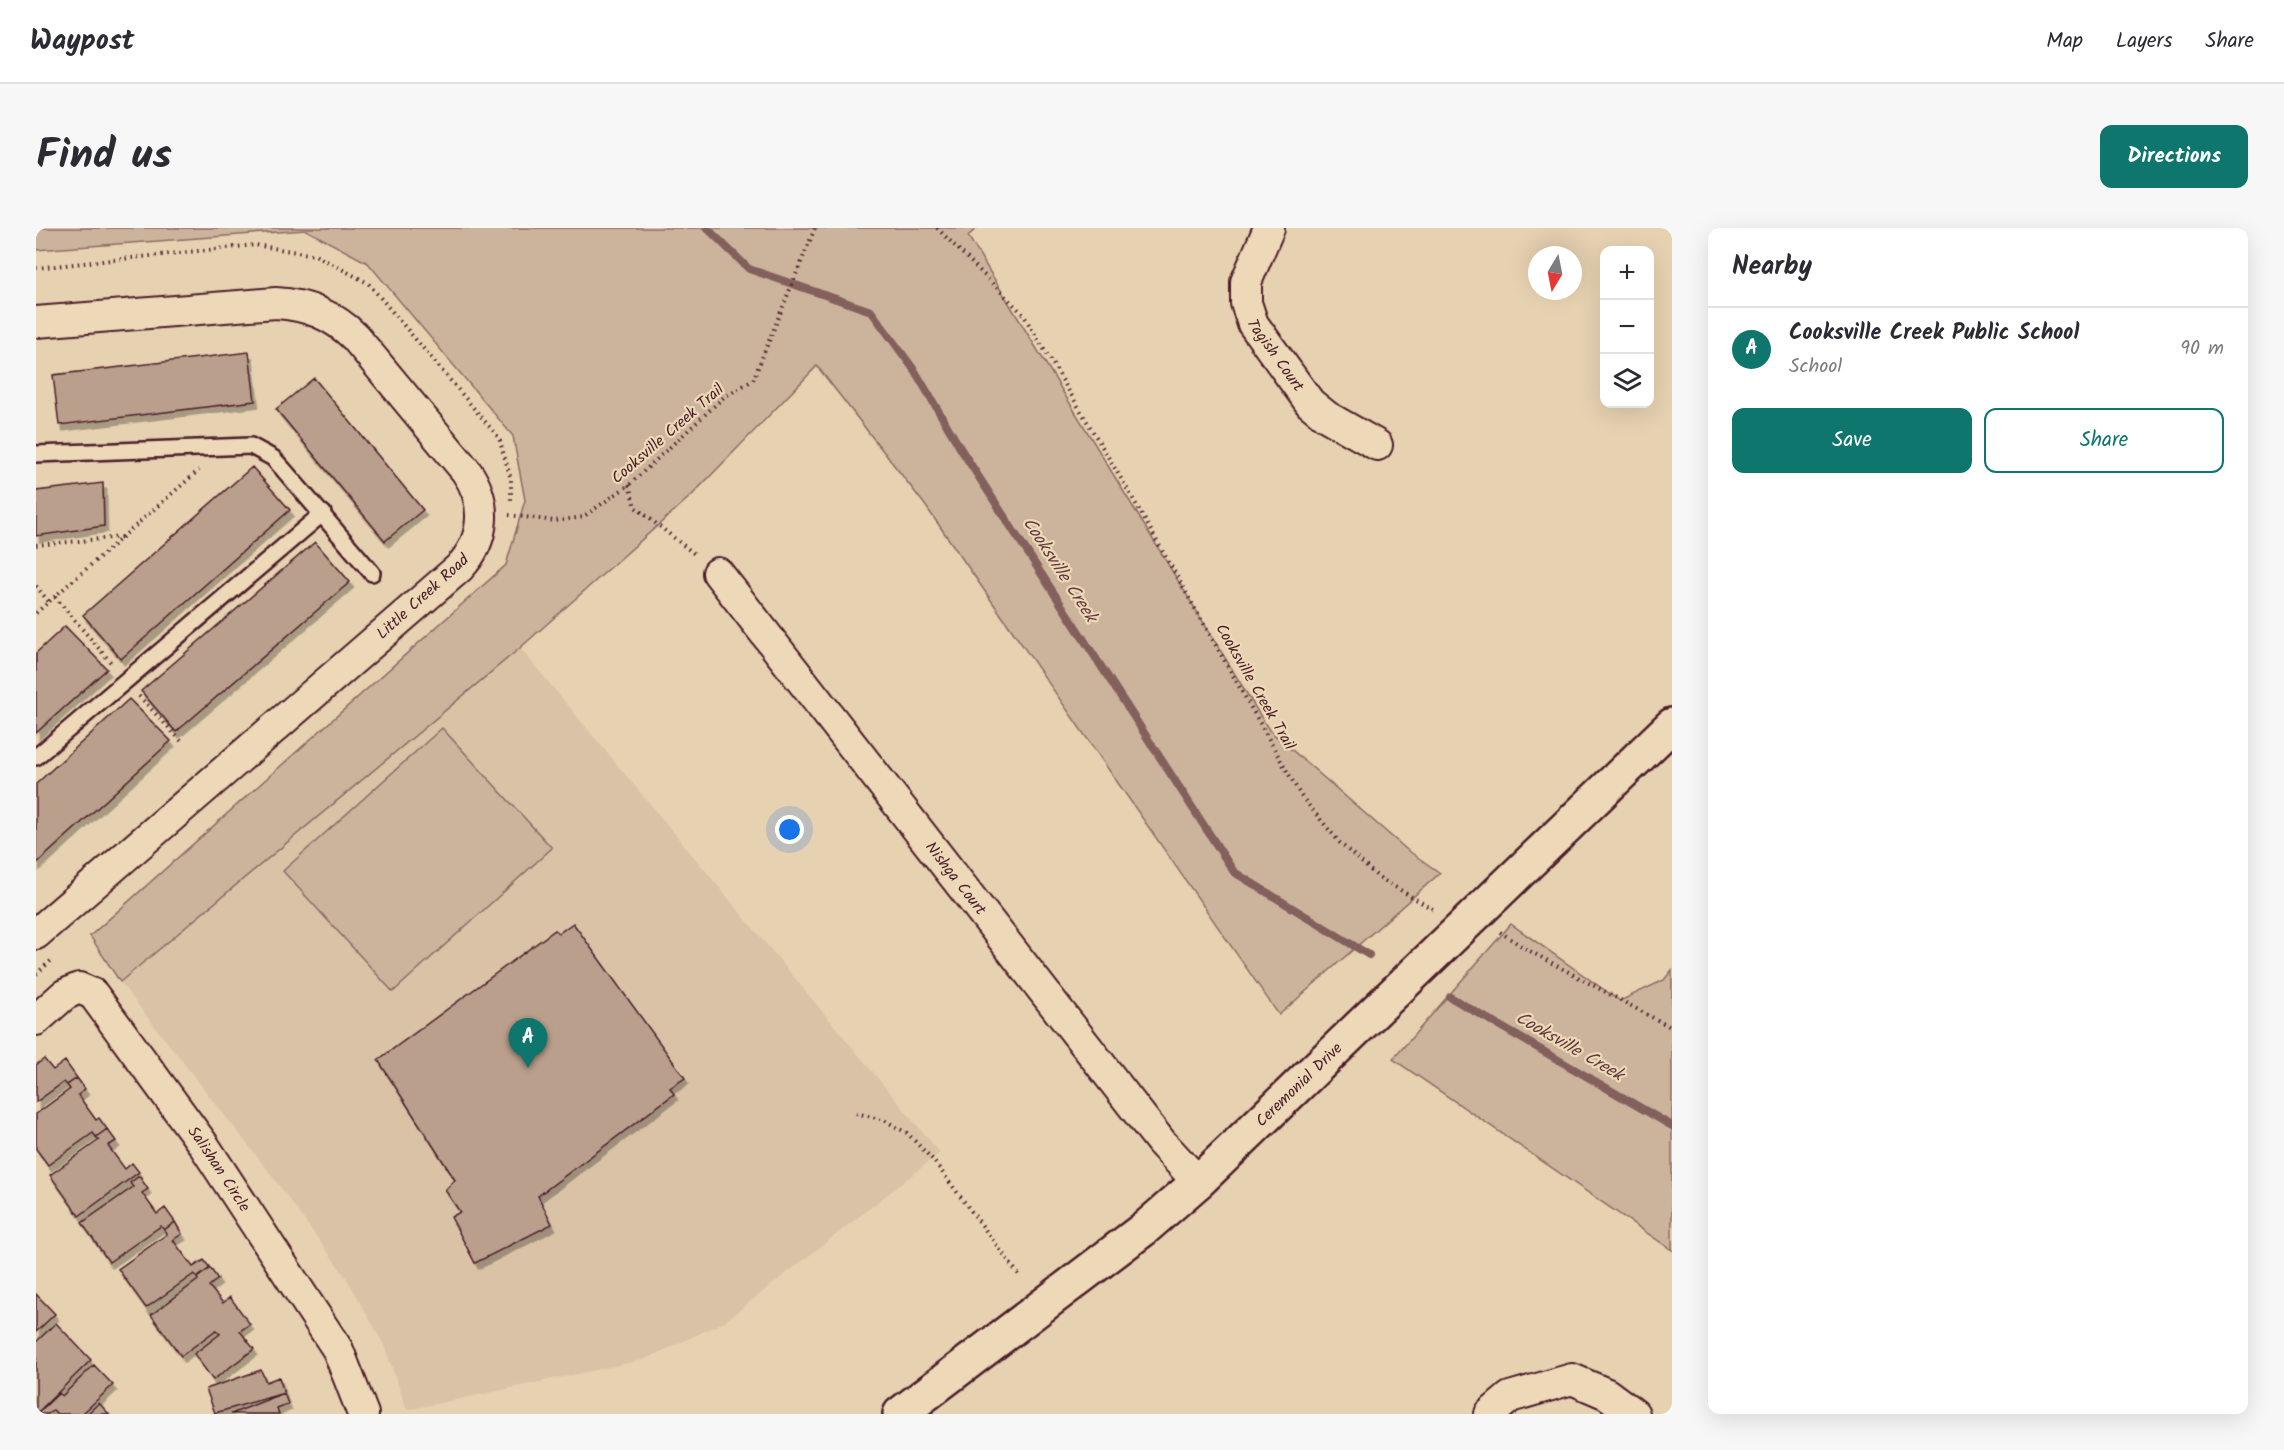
<!DOCTYPE html>
<html lang="en">
<head>
<meta charset="utf-8">
<style>
	body { margin:0; font-family:Kalam,sans-serif; background:#f7f7f7; color:#2b2b33 }
	.controls { position:absolute; right:18px; top:18px; display:grid; overflow:hidden; border-radius:12px; box-shadow:0 6px 24px #0002 }
	.controls button { width:54px; height:54px; display:grid; place-items:center; padding:0; border:0; border-bottom:2px solid #e1e1e2; background:#fff; color:#2b2b33; font:30px sans-serif }
	.compass { position:absolute; left:1492px; top:18px; width:54px; height:54px; border-radius:50%; background:#fff; box-shadow:0 6px 24px #0002; rotate:190deg }
	.you { position:absolute; left:754px; top:602px; width:21px; height:21px; margin:-15px; border:4px solid #fff; border-radius:50%; background:#1a73e8; box-shadow:0 0 0 9px #1a73e833 }
	.badge { display:grid; place-items:center; width:39px; height:39px; border-radius:50%; background:#0f766e; color:#fff; font-size:20px; font-weight:700 }
	.pin { position:absolute; translate:-50% -50px; filter:drop-shadow(0 2px 3px #0008) }
	.pin::after { content:''; position:absolute; top:32px; width:21px; height:18px; background:inherit; clip-path:polygon(0 0,100% 0,50% 100%) }
	.list { margin:0; padding:0; list-style:none }
	h2 { display:flex; justify-content:space-between; align-items:center; height:78px; margin:0; padding:0 24px; font-size:26px }
	h2 small { font-size:20px; font-weight:400; color:#7c7c81 }
	.list li { display:grid; grid-template-columns:39px 1fr auto; gap:18px; align-items:center; box-sizing:border-box; height:84px; padding:0 24px; border-top:2px solid #e1e1e2 }
	.list b { display:block; font-size:22px; white-space:nowrap }
	.list p { margin:0; font-size:20px; white-space:nowrap; color:#7c7c81 }
	.list em { font-size:20px; font-style:normal; color:#7c7c81 }
	.actions { display:flex; gap:12px; padding:18px 24px }
	.actions a { flex:1; padding:14px 0; border:2px solid #0f766e; border-radius:12px; text-align:center; font-size:21px; color:#0f766e }
	.actions .main { background:#0f766e; color:#fff }
	.icon { flex:none; width:33px; height:33px; fill:none; stroke:currentColor; stroke-width:2; stroke-linecap:round; stroke-linejoin:round }
	.map { position:relative; flex:none; width:1636px; height:1186px; overflow:hidden; border-radius:12px }
	header { display:flex; align-items:center; gap:36px; box-sizing:border-box; height:84px; padding:0 30px; background:#fff; border-bottom:2px solid #e1e1e2 }
	header strong { font-size:28px }
	nav { display:flex; gap:33px; margin-inline-start:auto; font-size:21px }
	.intro { display:flex; align-items:center; justify-content:space-between; box-sizing:border-box; height:144px; padding:0 36px }
	h1 { margin:0; font-size:42px }
	.button { padding:15px 27px; border-radius:12px; background:#0f766e; color:#fff; font-size:21px; font-weight:700 }
	main { display:flex; gap:36px; padding:0 36px }
	aside { flex:1; background:#fff; border-radius:12px; box-shadow:0 6px 24px #0002 }
	.map>svg:first-child { display:block }
</style>
</head>
<body>
<header>
<strong>Waypost</strong>
<nav><a>Map</a><a>Layers</a><a>Share</a></nav>
</header>
<div class="intro"><h1>Find us</h1><a class="button">Directions</a></div>
<main>
<div class="map">
<svg width="1636" height="1186" viewBox="0 0 1636 1186">
	<defs>
		<filter id="shadow"><feDropShadow dx="3.5" dy="6" stdDeviation="0" flood-color="#0004"/></filter>
	</defs>
	<rect width="100%" height="100%" fill="#e6d1b1"/>
	<filter id="ink" filterUnits="userSpaceOnUse"><feTurbulence type="fractalNoise" baseFrequency=".0167" numOctaves="2"/><feDisplacementMap in="SourceGraphic" scale="12" xChannelSelector="R" yChannelSelector="G"/><feConvolveMatrix kernelMatrix="1 2 1 2 8 2 1 2 1" color-interpolation-filters="sRGB"/></filter>
	<g filter="url(#ink)">
		<path fill="#d9c2a6" d="M484,420L904,925L688,1094L607,1132L371,1182L348,1117L310,1049L234,945L84,754Z"/>
		<path fill="#ccb49c" stroke="#8b6a64" stroke-width="1.5" d="M0,0H941L932,8L1233,502L1370,621L1404,645L1243,787L889,277L781,138L656,267L484,420L84,754L54,708L470,337L489,272L477,208L332,35L270,2L0,22Z
			M406,500L516,620L357,764L247,643Z
			M1475,696L1584,773L1628,752L1636,742V1022L1357,831Z"/>
		<g fill="none" stroke-linecap="round" stroke-linejoin="round">
			<path stroke="#84605d" stroke-width="8" d="M671,0L713,41L835,83L879,143L926,223L1198,644L1333,727
				M1414,769L1636,898"/>
		</g>
		<path fill="#ba9f8c" stroke="#4a1f2b" stroke-width="1.5" filter="url(#shadow)" d="M213,124L219,173L23,197L17,147Z
			M278,150L387,282L349,313L240,181Z
			M216,239L254,282L85,431L47,387Z
			M67,255L68,298L0,308V263Z
			M279,314L314,354L140,504L105,463Z
			M29,398L71,441L0,505V425Z
			M93,471L135,513L0,636V556Z
			M537,695L649,850L634,860L638,866L502,968L516,996L439,1035L415,989L424,984L409,962L419,952L342,832L519,702L523,705Z
			M8,831L17,842L29,833L41,850L31,857L28,854L0,874V837Z
			M41,850L49,861L42,867L60,892L63,890L71,901L60,909L57,905L12,937L0,921V886L34,861L31,857Z
			M71,901L80,913L72,918L89,941L96,935L103,944L43,988L14,947L63,912L60,909Z
			M103,948L112,961L106,965L121,986L129,980L139,994L128,1002L125,998L73,1034L46,995L97,959L94,955Z
			M139,994L146,1006L137,1012L157,1039L168,1032L174,1040L161,1050L158,1046L110,1080L82,1041L131,1006L128,1002Z
			M174,1040L182,1051L173,1058L187,1075L194,1069L214,1096L204,1103L218,1121L177,1152L158,1126L184,1106L180,1102L145,1128L115,1087L162,1052L161,1050Z
			M0,1066L19,1086L0,1104Z
			M20,1095L55,1132L0,1186V1114Z
			M58,1137L77,1157L46,1186H21L17,1182L12,1186H1L23,1165L26,1168Z
			M225,1142L230,1154L243,1149L248,1165L179,1185L170,1161Z
			M248,1165L252,1176L241,1180L243,1186H195Z
			M63,1175L73,1186H51Z"/>
		<g fill="none" stroke-linecap="round" stroke-linejoin="round">
			<defs>
				<path id="service" d="M0,226L215,218L237,230L247,241L336,345
					M0,529L287,285"/>
				<g id="minor">
					<path id="s1" d="M1233,0L1210,54V75L1217,96L1274,175L1290,188L1341,217"/>
					<path d="M0,94L240,75C272,77 297,87 319,109L430,243C452,274 450,312 423,340L0,706"/>
					<path id="s2" d="M682,345L1125,914L1162,954"/>
					<path id="s3" d="M0,792L28,767L43,760L57,766L167,916L302,1122L327,1186"/>
					<path d="M1454,1186L1474,1169L1536,1151L1571,1166L1598,1186"/>
				</g>
				<g id="tertiary">
					<path id="s4" d="M864,1186L1109,1000L1162,954L1636,497"/>
				</g>
			</defs>
			<use href="#service" stroke="#4a1f2b" stroke-width="20"/>
			<use href="#minor" stroke="#4a1f2b" stroke-width="34"/>
			<use href="#tertiary" stroke="#4a1f2b" stroke-width="38"/>
			<path stroke="#4a1f2b" stroke-width="4" stroke-dasharray="1.5 4.5" stroke-linecap="butt" d="M901,0L987,86L1096,269L1265,568L1304,615L1342,649L1400,683
				M0,40L219,17L279,27L332,55L463,210L475,251V272
				M593,257L599,279L661,328
				M473,287L519,293L547,289L593,257L688,169L717,152L779,0
				M0,317L86,309
				M0,358L13,374
				M19,369L77,437
				M0,385L163,242
				M103,468L148,516
				M1464,704L1490,721L1636,800
				M0,746L17,731
				M820,885L848,892L871,905L897,932L983,1047"/>
			<use href="#service" stroke="#edd8b7" stroke-width="15"/>
			<use href="#minor" stroke="#edd8b7" stroke-width="30"/>
			<use href="#tertiary" stroke="#edd8b7" stroke-width="33"/>
		</g>
	</g>
	<g text-anchor="middle" dominant-baseline="central" stroke-width="4.5" stroke-linejoin="round" paint-order="stroke">
		<g font-size="16" fill="#4a1f2b" stroke="#edd8b7">
			<text stroke="none"><textPath href="#s1" startOffset="140">Tagish Court</textPath></text>
			<text transform="translate(632 206) rotate(-41)">Cooksville Creek Trail</text>
			<text transform="translate(387 369) rotate(-42)">Little Creek Road</text>
			<text transform="translate(1219 459) rotate(60)">Cooksville Creek Trail</text>
			<text stroke="none"><textPath href="#s2" startOffset="387">Nishga Court</textPath></text>
			<text stroke="none"><textPath href="#s4" startOffset="518">Ceremonial Drive</textPath></text>
			<text stroke="none"><textPath href="#s3" startOffset="285">Salishan Circle</textPath></text>
		</g>
		<g font-size="18" font-style="italic" fill="#623a40" stroke="#edd8b7">
			<text transform="translate(1023 342) rotate(57)">Cooksville Creek</text>
			<text transform="translate(1533 819) rotate(30)">Cooksville Creek</text>
		</g>
	</g>
</svg>
<div class="controls">
<button>+</button>
<button>−</button>
<button><svg class="icon" aria-label="layers" viewBox="0 0 24 24"><path d="M12 4l9 5-9 5-9-5zM3 14l9 5 9-5"/></svg></button>
</div>
<svg class="compass" viewBox="-18 -18 36 36"><path d="M0-13l5 13h-10z" fill="#e53935"/><path d="M0 13l5-13h-10z" fill="#7c7c81"/></svg>
<div class="you"></div>
<div class="pin badge" style="left:492px;top:840px">A</div>
</div>
<aside>
<h2>Nearby<small></small></h2>
<ul class="list">
<li><span class="badge">A</span><div><b>Cooksville Creek Public School</b><p>School</p></div><em>90 m</em></li>
</ul>
<div class="actions"><a class="main">Save</a><a>Share</a></div>
</aside>
</main>
</body>
</html>
